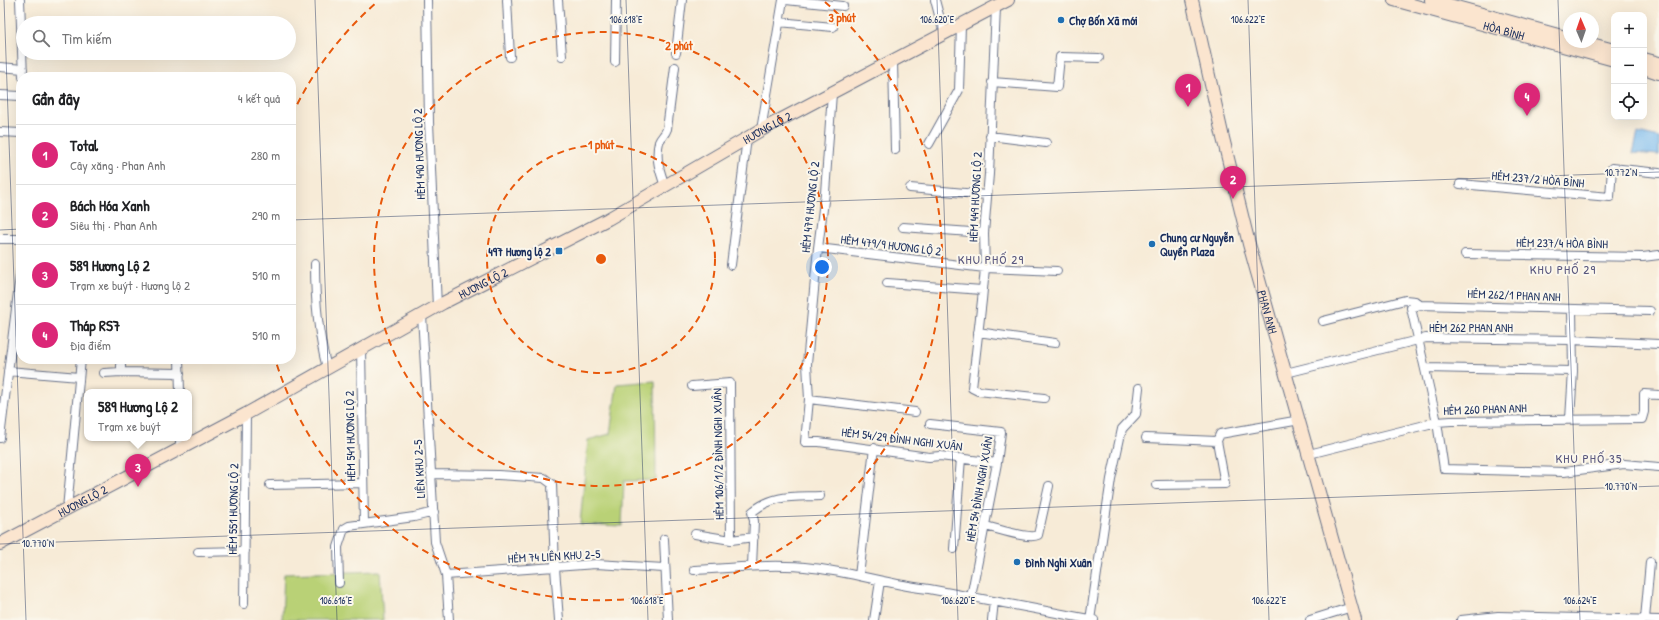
<!DOCTYPE html>
<html lang="vi">
<head>
<meta charset="utf-8">
<style>
	body { margin:0; font-family:"Patrick Hand",sans-serif; background:#f2f2f2; color:#202124 }
	.controls { position:absolute; right:12px; top:12px; display:grid; overflow:hidden; border-radius:8px; box-shadow:0 4px 16px #0002 }
	.controls button { width:36px; height:36px; display:grid; place-items:center; padding:0; border:0; border-bottom:1px solid #e0e0e0; background:#fff; color:#202124; font:20px sans-serif }
	.compass { position:absolute; left:1563px; top:12px; width:36px; height:36px; border-radius:50%; background:#fff; box-shadow:0 4px 16px #0002; rotate:358deg }
	.you { position:absolute; left:822px; top:267px; width:14px; height:14px; margin:-10px; border:3px solid #fff; border-radius:50%; background:#1a73e8; box-shadow:0 0 0 6px #1a73e833 }
	.badge { display:grid; place-items:center; width:26px; height:26px; border-radius:50%; background:#db2777; color:#fff; font-size:13px; font-weight:700 }
	.pin { position:absolute; translate:-50% -33px; filter:drop-shadow(0 1px 2px #0008) }
	.pin::after { content:''; position:absolute; top:21px; width:14px; height:12px; background:inherit; clip-path:polygon(0 0,100% 0,50% 100%) }
	.popup { position:absolute; left:84px; top:389px; width:108px; height:52px; box-sizing:border-box; display:grid; place-content:center; border-radius:8px; background:#fff; filter:drop-shadow(0 1px 3px #0005); font-size:13px; white-space:nowrap; color:#757577 }
	.popup b { font-size:15px; color:#202124 }
	.popup::after { content:''; position:absolute; left:50%; top:100%; margin-left:-8px; border:8px solid transparent; border-top-color:#fff }
	.list { margin:0; padding:0; list-style:none }
	h2 { display:flex; justify-content:space-between; align-items:center; height:52px; margin:0; padding:0 16px; font-size:17px }
	h2 small { font-size:13px; font-weight:400; color:#757577 }
	.list li { display:grid; grid-template-columns:26px 1fr auto; gap:12px; align-items:center; box-sizing:border-box; height:60px; padding:0 16px; border-top:1px solid #e0e0e0 }
	.list b { display:block; font-size:15px; white-space:nowrap }
	.list p { margin:0; font-size:13px; white-space:nowrap; color:#757577 }
	.list em { font-size:13px; font-style:normal; color:#757577 }
	.icon { flex:none; width:22px; height:22px; fill:none; stroke:currentColor; stroke-width:2; stroke-linecap:round; stroke-linejoin:round }
	.map { position:relative; flex:none; width:1659px; height:620px; overflow:hidden }
	.search { position:absolute; background:#fff; box-shadow:0 4px 16px #0002; left:16px; top:16px; width:280px; height:44px; display:flex; align-items:center; gap:10px; box-sizing:border-box; padding:0 14px; border-radius:22px; color:#757577; font-size:15px }
	.panel { position:absolute; background:#fff; box-shadow:0 4px 16px #0002; left:16px; top:72px; width:280px; height:292px; border-radius:16px }
	.map>svg:first-child { display:block }
</style>
</head>
<body>
<div class="map">
<svg width="1659" height="620" viewBox="0 0 1659 620">
	<rect width="100%" height="100%" fill="#fbf7ec"/>
	<filter id="ink" filterUnits="userSpaceOnUse"><feTurbulence type="fractalNoise" baseFrequency=".025" numOctaves="2"/><feDisplacementMap in="SourceGraphic" scale="8" xChannelSelector="R" yChannelSelector="G"/><feConvolveMatrix kernelMatrix="1 2 1 2 8 2 1 2 1" color-interpolation-filters="sRGB"/></filter>
	<filter id="wash" filterUnits="userSpaceOnUse"><feTurbulence type="fractalNoise" baseFrequency=".012" numOctaves="4" result="noise"/><feDisplacementMap in="SourceGraphic" scale="16" xChannelSelector="R" yChannelSelector="G"/><feGaussianBlur stdDeviation="0.9" result="paint"/><feColorMatrix in="noise" values="0 0 0 0 0 0 0 0 0 0 0 0 0 0 0 0 0 1.4 0 .05"/><feComposite in="paint" operator="in"/></filter>
	<g filter="url(#wash)">
		<rect width="100%" height="100%" fill="#f7ebd7"/>
		<path fill="#b9d176" stroke="#6a806a" d="M655,381L656,480L624,481L622,526L580,524L588,440L610,434L617,384Z
			M380,571L383,620H282L284,574Z"/>
		<path fill="#7bbcf0" stroke="#4b76a7" d="M1638,133L1659,138V155L1633,153Z"/>
	</g>
	<g filter="url(#ink)">
		<g fill="none" stroke-linecap="round" stroke-linejoin="round">
			<defs>
				<path id="street" d="M20,0L23,77
					M427,0L429,122L437,307
					M507,0L510,57
					M558,0L562,56
					M786,0L843,6
					M935,0L944,34
					M996,7L989,174L984,233L985,268L982,300L972,388L978,391L1044,398
					M779,22L833,27
					M676,53L682,0
					M893,61L895,150
					M615,62L616,0
					M0,67L23,69
					M992,82L1057,87L1060,57L1099,58
					M832,93L825,193L818,248L807,364L809,399L805,442H819L929,457L940,456L997,463
					M0,95L21,96
					M761,130L783,0
					M0,132L21,133
					M990,136L1046,143
					M929,144L959,90L961,25
					M1460,184L1610,197L1612,168L1659,173
					M665,186C660,172 655,158 659,142C661,137 665,135 667,129L675,67
					M910,188L987,195
					M903,227L984,233
					M0,239H21
					M818,248L985,268L1057,271
					M1465,254L1643,257L1659,255
					M315,264C315,299 318,334 327,368
					M731,265L747,138
					M887,283L982,290
					M1650,311L1420,305L1411,308L1437,422L1444,469L1564,472L1624,464L1659,467
					M422,315L435,542L446,575L449,620
					M1323,321L1405,300L1415,301L1420,305
					M978,332L1055,343
					M361,348L364,524
					M179,359L180,392
					M1426,368L1573,371
					M8,371L79,377
					M121,372V359
					M104,373L121,372L180,373
					M1286,373L1426,338L1572,340L1659,344
					M692,386L730,383L731,540
					M809,399L915,412
					M1570,419L1573,371L1572,309
					M930,424L1001,432L997,463L971,597
					M0,438L21,268
					M180,438V448
					M1146,438L1217,441
					M1309,454L1437,422L1451,421L1642,419L1644,412V394L1659,395
					M432,474L498,475L544,478L552,484L555,568L559,620
					M270,485L363,483
					M1156,485L1225,484L1217,441L1220,434L1300,420
					M67,509L81,359
					M985,526C996,528 1029,540 1038,535L1049,486
					M695,534L731,540L754,537
					M664,539L668,620
					M954,549L961,458
					M198,552L245,551
					M752,566L754,521L752,512C774,494 793,497 820,496
					M694,570C732,568 775,563 813,568C852,572 890,585 929,589L1094,620
					M446,575L596,564L664,568
					M859,576L874,448
					M339,583L338,547L344,529L349,526L414,517L434,512
					M244,604L246,414
					M1645,619L1650,562
					M874,620L880,581
					M992,620L994,601
					M1090,620L1111,479L1122,429L1136,414L1139,388
					M1310,620L1352,607
					M1461,620L1498,616L1659,620"/>
				<g id="secondary">
					<path id="s1" d="M1192,0L1223,138L1249,244L1355,620"/>
					<path id="s2" d="M1394,0L1614,60"/>
					<path d="M1431,0L1569,38"/>
					<path d="M1584,42L1614,50"/>
					<path d="M1644,59L1659,63"/>
					<path d="M1644,68L1659,73"/>
					<path id="s3" d="M0,544L246,414L443,303L608,219L761,130L1008,0"/>
				</g>
			</defs>
			<use href="#street" stroke="#687188" stroke-width="10"/>
			<use href="#secondary" stroke="#687188" stroke-width="14"/>
			<use href="#street" stroke="#fff" stroke-width="8"/>
			<use href="#secondary" stroke="#fbe5cf" stroke-width="12"/>
		</g>
	</g>
	<path fill="none" stroke="#1b2f5e" stroke-width="1" stroke-opacity="0.45" d="M4,0L26,620M315,0L337,620M626,0L648,620M937,0L958,620M1248,0L1269,620M1558,0L1580,620M291,220L1659,172M0,230L21,229M0,544L1659,486"/>
	<g fill="none" stroke="#e8590c" stroke-width="2" stroke-dasharray="7 5">
		<circle cx="601" cy="259" r="114"/>
		<circle cx="601" cy="259" r="227"/>
		<path d="M292 115A341 341 0 0 1 377 2M825 2A341 341 0 1 1 276 362"/>
	</g>
	<g fill="#1f6fb2" stroke="#fbf7ec" stroke-width="1.5">
		<circle cx="1061" cy="20" r="4"/>
		<circle cx="1152" cy="244" r="4"/>
		<rect x="555" y="247" width="8" height="8" rx="2"/>
		<circle cx="1017" cy="562" r="4"/>
	</g>
	<g text-anchor="middle" dominant-baseline="central" stroke-width="4" stroke-linejoin="round" paint-order="stroke">
		<g font-size="12" font-weight="bold" fill="#1b2f5e" stroke="#fbf7ec" text-anchor="start">
			<text x="1069" y="20">Chợ Bốn Xã mới</text>
			<text x="1160" y="237">Chung cư Nguyễn<tspan x="1160" dy="14">Quyền Plaza</tspan></text>
			<text x="551" y="251" text-anchor="end">497 Hương lộ 2</text>
			<text x="1025" y="562">Đình Nghi Xuân</text>
		</g>
		<g font-size="12" fill="#1b2f5e" stroke="#fbf7ec">
			<text stroke="none"><textPath href="#s2" startOffset="114">HÒA BÌNH</textPath></text>
			<text stroke="none"><textPath href="#s3" startOffset="873">HƯƠNG LỘ 2</textPath></text>
			<text transform="translate(419 154) rotate(-92)">HẺM 490 HƯƠNG LỘ 2</text>
			<text transform="translate(1538 179) rotate(5)">HẺM 237/2 HÒA BÌNH</text>
			<text transform="translate(975 197) rotate(-87)">HẺM 449 HƯƠNG LỘ 2</text>
			<text transform="translate(810 207) rotate(-84)">HẺM 479 HƯƠNG LỘ 2</text>
			<text transform="translate(1562 243) rotate(1)">HẺM 237/4 HÒA BÌNH</text>
			<text transform="translate(891 245) rotate(7)">HẺM 479/9 HƯƠNG LỘ 2</text>
			<text stroke="none"><textPath href="#s3" startOffset="549">HƯƠNG LỘ 2</textPath></text>
			<text transform="translate(1514 295) rotate(2)">HẺM 262/1 PHAN ANH</text>
			<text stroke="none"><textPath href="#s1" startOffset="321">PHAN ANH</textPath></text>
			<text x="1471" y="327">HẺM 262 PHAN ANH</text>
			<text transform="translate(1485 409) rotate(-2)">HẺM 260 PHAN ANH</text>
			<text transform="translate(350 436) rotate(-91)">HẺM 541 HƯƠNG LỘ 2</text>
			<text transform="translate(902 439) rotate(7)">HẺM 54/29 ĐÌNH NGHI XUÂN</text>
			<text transform="translate(718 454) rotate(-91)">HẺM 106/1/2 ĐÌNH NGHI XUÂN</text>
			<text transform="translate(419 469) rotate(-93)">LIÊN KHU 2-5</text>
			<text transform="translate(979 489) rotate(-80)">HẺM 54 ĐÌNH NGHI XUÂN</text>
			<text stroke="none"><textPath href="#s3" startOffset="93">HƯƠNG LỘ 2</textPath></text>
			<text transform="translate(233 509) rotate(-89)">HẺM 551 HƯƠNG LỘ 2</text>
			<text transform="translate(554 556) rotate(-3)">HẺM 74 LIÊN KHU 2-5</text>
		</g>
		<g font-size="13" letter-spacing="1" fill="#56547c" stroke="#fbf7ec">
			<text x="991" y="259">KHU PHỐ 29</text>
			<text x="1563" y="269">KHU PHỐ 29</text>
			<text x="1589" y="458">KHU PHỐ 35</text>
		</g>
	</g>
	<g font-size="10" text-anchor="middle" fill="#1b2f5e" stroke="#fbf7ec" stroke-width="4" stroke-linejoin="round" paint-order="stroke">
		<text x="626" y="23">106.618°E</text>
		<text x="937" y="23">106.620°E</text>
		<text x="1248" y="23">106.622°E</text>
		<text x="1621" y="176">10.772°N</text>
		<text x="1621" y="490">10.770°N</text>
		<text x="38" y="547">10.770°N</text>
		<text x="336" y="604">106.616°E</text>
		<text x="647" y="604">106.618°E</text>
		<text x="958" y="604">106.620°E</text>
		<text x="1269" y="604">106.622°E</text>
		<text x="1580" y="604">106.624°E</text>
	</g>
	<circle cx="601" cy="259" r="6" fill="#e8590c" stroke="#fbf7ec" stroke-width="2"/>
	<g font-size="12" text-anchor="middle" font-weight="bold" fill="#e8590c" stroke="#fbf7ec" stroke-width="4" stroke-linejoin="round" paint-order="stroke">
		<text x="842" y="22">3 phút</text>
		<text x="679" y="50">2 phút</text>
		<text x="601" y="149">1 phút</text>
	</g>
</svg>
<div class="controls">
<button>+</button>
<button>−</button>
<button><svg class="icon" aria-label="locate" viewBox="0 0 24 24"><circle cx="12" cy="12" r="6"/><path d="M12 2v4M12 18v4M2 12h4M18 12h4"/></svg></button>
</div>
<svg class="compass" viewBox="-18 -18 36 36"><path d="M0-13l5 13h-10z" fill="#e53935"/><path d="M0 13l5-13h-10z" fill="#757577"/></svg>
<div class="you"></div>
<div class="pin badge" style="left:1188px;top:107px">1</div>
<div class="pin badge" style="left:1233px;top:199px">2</div>
<div class="pin badge" style="left:138px;top:487px">3</div>
<div class="popup"><b>589 Hương Lộ 2</b>Trạm xe buýt</div>
<div class="pin badge" style="left:1527px;top:116px">4</div>
<div class="search"><svg class="icon" aria-label="search" viewBox="0 0 24 24"><circle cx="10" cy="10" r="6"/><path d="M15 15l6 6"/></svg>Tìm kiếm</div>
<section class="panel">
<h2>Gần đây<small>4 kết quả</small></h2>
<ul class="list">
<li><span class="badge">1</span><div><b>Total</b><p>Cây xăng · Phan Anh</p></div><em>280 m</em></li>
<li><span class="badge">2</span><div><b>Bách Hóa Xanh</b><p>Siêu thị · Phan Anh</p></div><em>290 m</em></li>
<li><span class="badge">3</span><div><b>589 Hương Lộ 2</b><p>Trạm xe buýt · Hương lộ 2</p></div><em>510 m</em></li>
<li><span class="badge">4</span><div><b>Tháp RS7</b><p>Địa điểm</p></div><em>510 m</em></li>
</ul>
</section>
</div>
</body>
</html>
